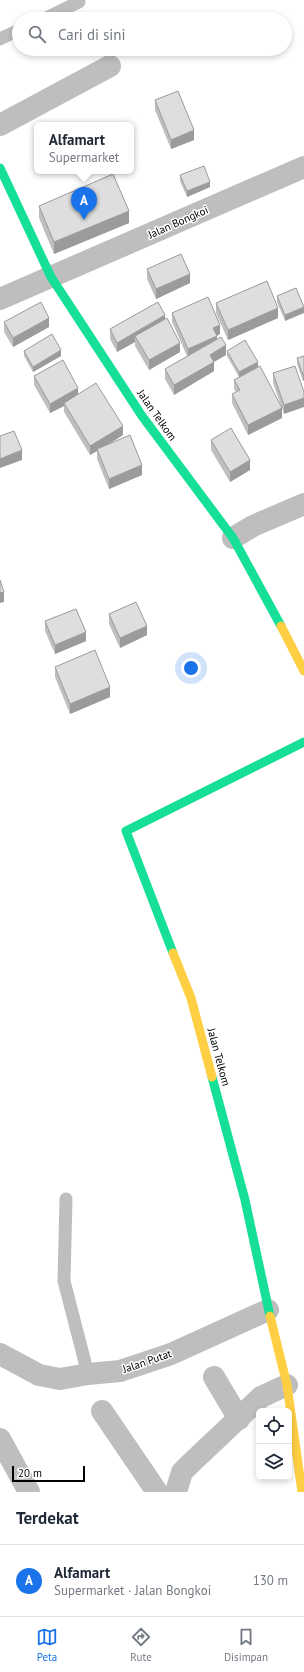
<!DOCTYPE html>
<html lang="id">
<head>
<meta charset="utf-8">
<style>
	body { margin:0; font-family:"PT Sans",sans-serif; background:#f2f2f3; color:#1f2937 }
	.controls { position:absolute; right:12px; bottom:12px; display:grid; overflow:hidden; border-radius:6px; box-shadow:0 2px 6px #0003 }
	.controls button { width:36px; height:36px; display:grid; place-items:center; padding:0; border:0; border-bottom:1px solid #e0e1e3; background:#fff; color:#1f2937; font:20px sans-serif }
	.scale { position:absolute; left:12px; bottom:10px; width:73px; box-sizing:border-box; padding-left:4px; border:2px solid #000; border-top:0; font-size:11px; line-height:14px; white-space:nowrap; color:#000; -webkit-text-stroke:3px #fff; paint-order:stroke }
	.you { position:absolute; left:191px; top:668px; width:14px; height:14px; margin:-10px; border:3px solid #fff; border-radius:50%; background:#1a73e8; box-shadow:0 0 0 6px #1a73e833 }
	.badge { display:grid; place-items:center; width:26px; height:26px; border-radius:50%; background:#1a73e8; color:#fff; font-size:13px; font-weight:700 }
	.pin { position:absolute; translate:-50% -33px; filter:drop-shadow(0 1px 2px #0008) }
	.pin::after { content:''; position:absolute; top:21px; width:14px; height:12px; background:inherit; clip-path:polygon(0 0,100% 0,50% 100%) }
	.popup { position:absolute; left:34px; top:122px; width:100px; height:52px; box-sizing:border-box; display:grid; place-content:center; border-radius:6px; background:#fff; filter:drop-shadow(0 1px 3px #0005); font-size:13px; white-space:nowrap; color:#747a83 }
	.popup b { font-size:15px; color:#1f2937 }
	.popup::after { content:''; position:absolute; left:50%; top:100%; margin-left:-8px; border:8px solid transparent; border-top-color:#fff }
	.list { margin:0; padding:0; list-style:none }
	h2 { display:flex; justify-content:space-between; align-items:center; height:52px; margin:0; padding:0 16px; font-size:17px }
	h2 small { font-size:13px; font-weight:400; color:#747a83 }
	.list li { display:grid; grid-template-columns:26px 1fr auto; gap:12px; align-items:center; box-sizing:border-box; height:72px; padding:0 16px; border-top:1px solid #e0e1e3 }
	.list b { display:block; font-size:15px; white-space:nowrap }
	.list p { margin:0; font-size:13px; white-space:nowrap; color:#747a83 }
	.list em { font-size:13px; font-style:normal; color:#747a83 }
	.icon { flex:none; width:22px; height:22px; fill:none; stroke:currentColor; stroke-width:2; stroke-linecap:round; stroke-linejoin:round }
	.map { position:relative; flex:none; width:304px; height:1492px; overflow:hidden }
	.search { position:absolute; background:#fff; box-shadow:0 2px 6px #0003; left:12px; right:12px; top:12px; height:44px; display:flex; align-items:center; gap:10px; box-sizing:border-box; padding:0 14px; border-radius:22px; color:#747a83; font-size:15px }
	.sheet { height:124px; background:#fff }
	nav { display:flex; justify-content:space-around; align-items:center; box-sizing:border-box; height:56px; border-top:1px solid #e0e1e3; background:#fff; font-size:11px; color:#747a83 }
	nav a { display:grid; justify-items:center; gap:2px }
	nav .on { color:#1a73e8 }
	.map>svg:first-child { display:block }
</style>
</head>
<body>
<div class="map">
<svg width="304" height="1492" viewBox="0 0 304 1492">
	<rect width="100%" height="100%" fill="#fff"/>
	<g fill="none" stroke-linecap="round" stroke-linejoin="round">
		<path stroke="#bebebe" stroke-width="13" d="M44,19L79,2
			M0,39L19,30
			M66,1199L64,1281L88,1374"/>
		<path stroke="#bebebe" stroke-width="22" d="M0,125L110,66
			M0,299L304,167
			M233,538L253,526L304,504
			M0,1354L39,1375L60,1379L88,1374L120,1371L171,1354L268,1310
			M214,1377L239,1419
			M102,1411L157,1492
			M0,1439L29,1492
			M176,1492L182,1472L189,1465L261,1397L287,1385"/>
		<path stroke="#16e098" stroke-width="9" d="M0,168L51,277L142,416L233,538L281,626
			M173,953L126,831L304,742
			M212,1077L245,1200L270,1316"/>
		<path stroke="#ffcf43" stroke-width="9" d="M281,626L304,671
			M173,953L191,998L212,1077
			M270,1316L287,1385L302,1492"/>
	</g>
	<path fill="#bfbfbf" d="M155,100L194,140L171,149L155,110Z
		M180,175L210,187L187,197L180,181Z
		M39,206L129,223L54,254L39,218Z
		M147,269L190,283L156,299L147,279Z
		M296,288L285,321L277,302V296Z
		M216,303L278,318L228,340L216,313Z
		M172,313L220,334L217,336V339L226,355L214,362V371L174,395L165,379V369L187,356L172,322Z
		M165,319L180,352L149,370L135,346V342L117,352L110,339V329Z
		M4,322L49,327L13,347L4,332Z
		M24,351L61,356L33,372L24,356Z
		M227,351L258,367L247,373L282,418L248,435L232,403V394L236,392L234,389V380L239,377L227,356Z
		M304,356V380L303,381L297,364V358Z
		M295,366L284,414L273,383V373Z
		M34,376L78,394L123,435L107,445L142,475L109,489L97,459V451L90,455L64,412V406L50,413L34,385Z
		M211,440L250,470L230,482L211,450Z
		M109,614L147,635L120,648L109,624Z
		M45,621L86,641L55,654L45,631Z
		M55,667L110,697L70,714L55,677Z"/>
	<path fill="#9b9b9b" d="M194,130V140L171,149V140Z
		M210,182V187L187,197V191Z
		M129,211V223L54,254V242Z
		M190,274V283L156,299V289Z
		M304,307V313L285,321V315Z
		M278,308V318L228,340V330Z
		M165,315V325L135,336V342L117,352V343Z
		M49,318V327L13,347V338Z
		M220,325V334L213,337V328Z
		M217,336V346L188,358V349Z
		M180,343V352L149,370V360Z
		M226,345V355L210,364V355Z
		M61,350V356L33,372V367Z
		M214,362V371L174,395V385Z
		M258,362V367L239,378V372Z
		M303,375H304V380L303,381Z
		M78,388V398L64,403V406L50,413V404Z
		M304,398V407L284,414V405Z
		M282,408V418L248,435V425Z
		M123,426V435L98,451L97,449V451L90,455V446Z
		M22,450V460L0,468V459Z
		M250,460V470L230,482V472Z
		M142,465V475L109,489V479Z
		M4,592V602L0,603V593Z
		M147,626V635L120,648V638Z
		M86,632V641L55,654V645Z
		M110,687V697L70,714V704Z"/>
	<path fill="#dedede" stroke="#9b9b9b" d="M178,91L194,130L171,140L155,100Z
		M204,166L210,182L187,191L180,175Z
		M113,174L129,211L54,242L39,206Z
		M181,254L190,274L156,289L147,269Z
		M267,281L278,308L228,330L216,303Z
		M296,288L304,307L285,315L277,296Z
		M208,297L220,325L213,328L217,336L188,349L172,313Z
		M41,302L49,318L13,338L4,322Z
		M158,302L165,315L117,343L110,329Z
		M167,318L180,343L149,360L135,336Z
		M52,334L61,350L33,367L24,351Z
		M221,337L226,345L210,355L214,362L174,385L165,369Z
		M245,340L258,362L239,372L227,351Z
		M304,356V375H303L297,358Z
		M63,360L78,388L50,404L34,376Z
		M260,366L282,408L248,425L232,394L240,390L234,380Z
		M295,366L304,392V398L284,405L273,373Z
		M96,383L123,426L90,446L64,403Z
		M231,428L250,460L230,472L211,440Z
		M14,431L22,450L0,459V436Z
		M130,435L142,465L109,479L97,449Z
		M0,580L4,592L0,593Z
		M136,602L147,626L120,638L109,614Z
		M76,609L86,632L55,645L45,621Z
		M95,650L110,687L70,704L55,667Z"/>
	<g text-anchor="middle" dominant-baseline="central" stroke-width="3" stroke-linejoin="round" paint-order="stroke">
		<g font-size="11" fill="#000" stroke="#fff">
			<text transform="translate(178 222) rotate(-24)">Jalan Bongkoi</text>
			<text transform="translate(157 415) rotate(55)">Jalan Telkom</text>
			<text transform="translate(219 1057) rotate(75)">Jalan Telkom</text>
			<text transform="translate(147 1361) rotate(-19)">Jalan Putat</text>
		</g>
	</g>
</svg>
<div class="controls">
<button><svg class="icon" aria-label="locate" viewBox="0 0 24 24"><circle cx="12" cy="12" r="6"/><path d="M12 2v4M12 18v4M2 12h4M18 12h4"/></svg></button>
<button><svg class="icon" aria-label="layers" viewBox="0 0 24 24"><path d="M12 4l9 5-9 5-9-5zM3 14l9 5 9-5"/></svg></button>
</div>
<div class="scale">20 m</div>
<div class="you"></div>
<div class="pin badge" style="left:84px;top:220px">A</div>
<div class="popup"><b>Alfamart</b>Supermarket</div>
<div class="search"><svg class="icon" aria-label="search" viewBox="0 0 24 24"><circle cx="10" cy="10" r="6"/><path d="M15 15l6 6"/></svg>Cari di sini</div>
</div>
<section class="sheet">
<h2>Terdekat<small></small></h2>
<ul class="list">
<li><span class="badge">A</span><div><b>Alfamart</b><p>Supermarket · Jalan Bongkoi</p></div><em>130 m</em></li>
</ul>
</section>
<nav>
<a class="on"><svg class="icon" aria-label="map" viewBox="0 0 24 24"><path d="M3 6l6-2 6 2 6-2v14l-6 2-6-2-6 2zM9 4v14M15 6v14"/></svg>Peta</a>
<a><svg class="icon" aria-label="directions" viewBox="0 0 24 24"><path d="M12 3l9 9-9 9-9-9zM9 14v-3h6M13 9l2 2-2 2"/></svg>Rute</a>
<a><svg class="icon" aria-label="saved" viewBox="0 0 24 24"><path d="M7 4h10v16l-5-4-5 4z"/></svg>Disimpan</a>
</nav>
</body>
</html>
